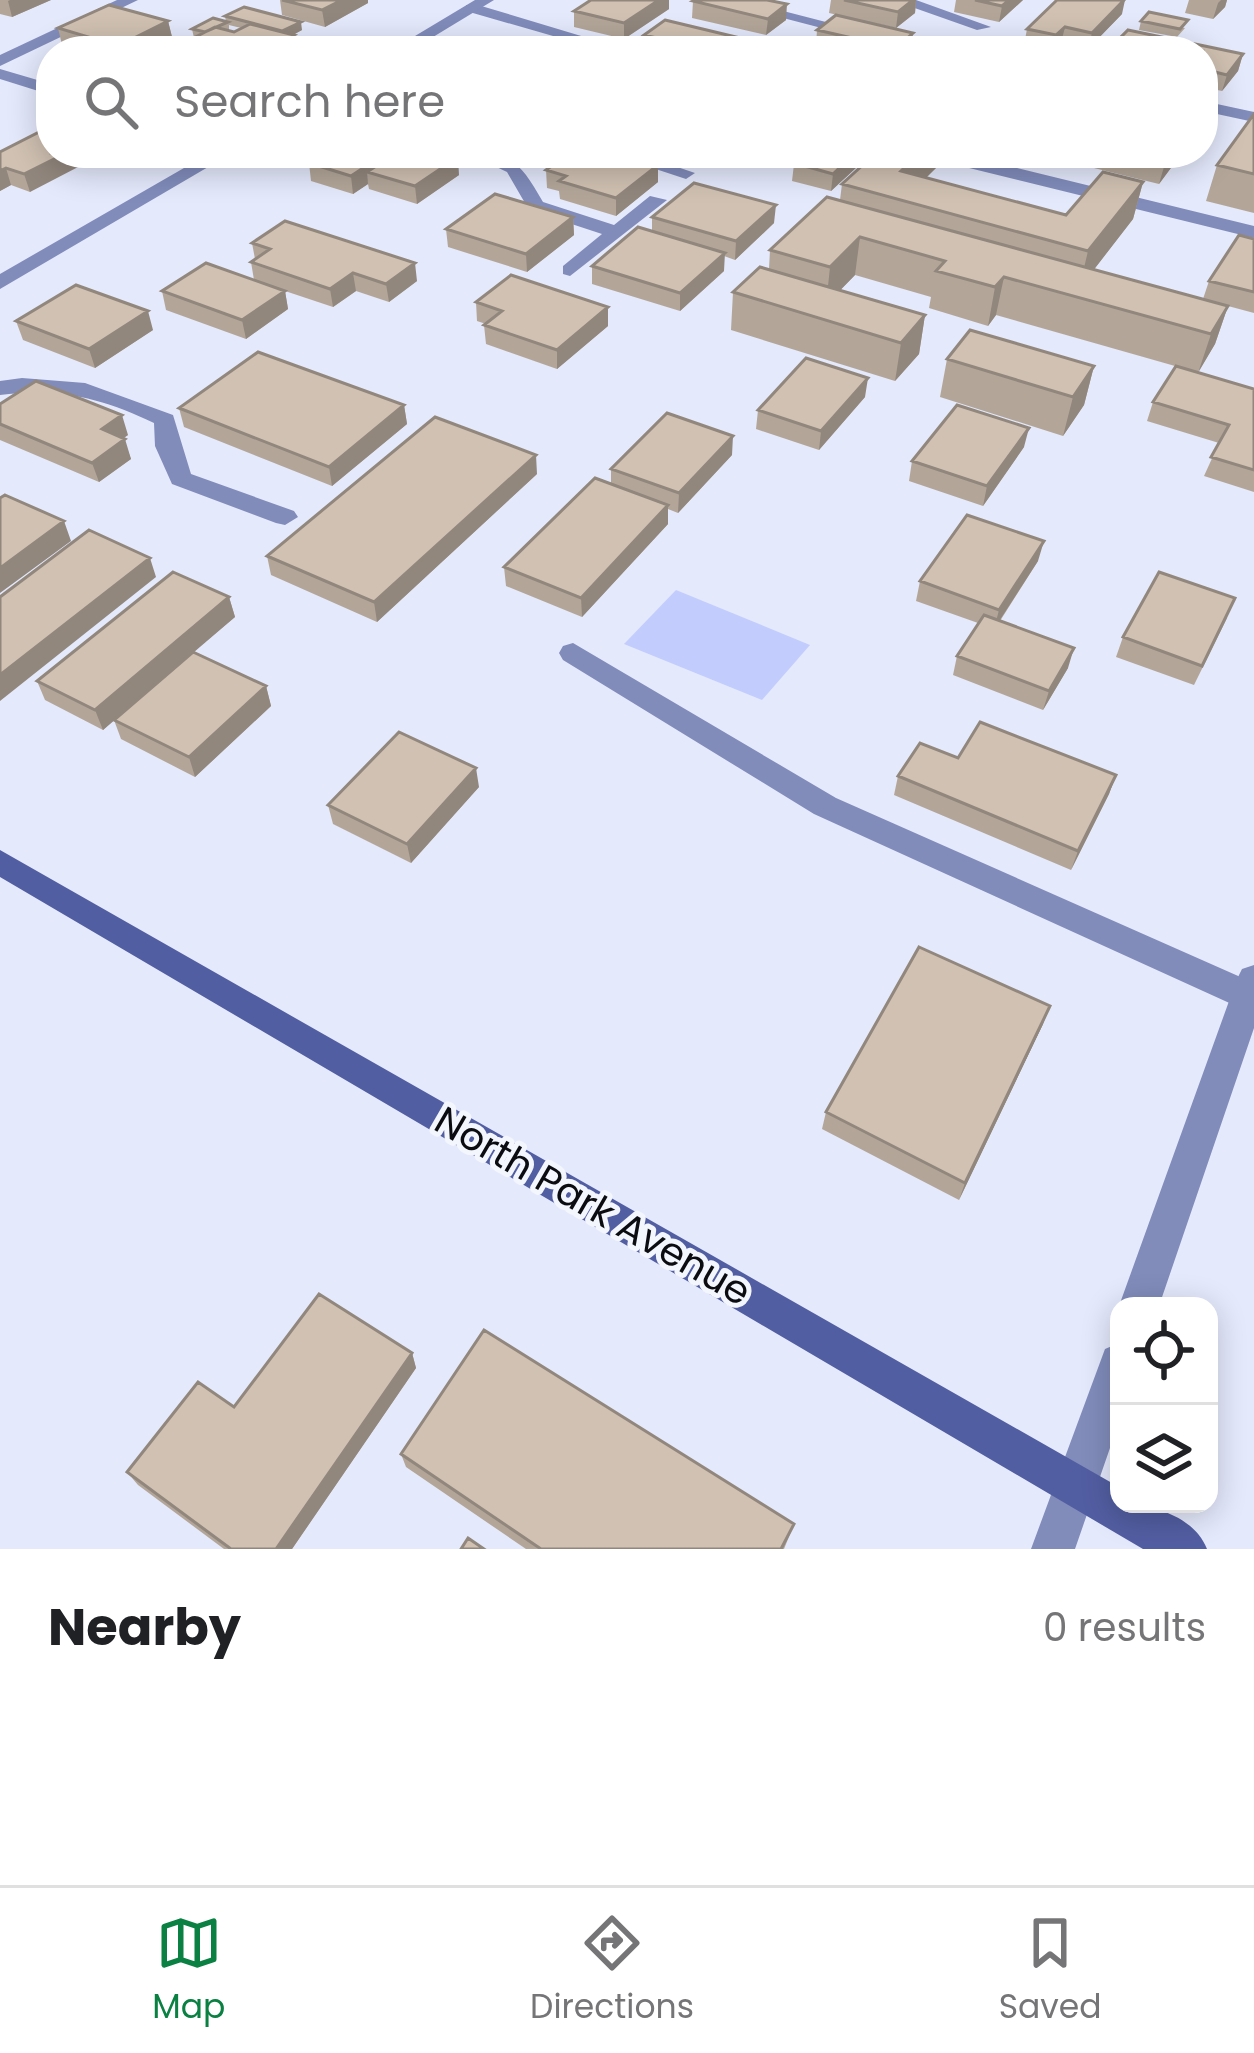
<!DOCTYPE html>
<html lang="en">
<head>
<meta charset="utf-8">
<style>
	body { margin:0; font-family:Poppins,sans-serif; background:#f2f2f2; color:#202124 }
	.controls { position:absolute; right:36px; bottom:36px; display:grid; overflow:hidden; border-radius:24px; box-shadow:0 6px 30px #0003 }
	.controls button { width:108px; height:108px; display:grid; place-items:center; padding:0; border:0; border-bottom:3px solid #e0e0e0; background:#fff; color:#202124; font:60px sans-serif }
	.list { margin:0; padding:0; list-style:none }
	h2 { display:flex; justify-content:space-between; align-items:center; height:156px; margin:0; padding:0 48px; font-size:51px }
	h2 small { font-size:39px; font-weight:400; color:#757577 }
	.icon { flex:none; width:66px; height:66px; fill:none; stroke:currentColor; stroke-width:2; stroke-linecap:round; stroke-linejoin:round }
	.map { position:relative; flex:none; width:1254px; height:1549px; overflow:hidden }
	.search { position:absolute; background:#fff; box-shadow:0 6px 30px #0003; left:36px; right:36px; top:36px; height:132px; display:flex; align-items:center; gap:30px; box-sizing:border-box; padding:0 42px; border-radius:48px; color:#757577; font-size:45px }
	.sheet { height:336px; background:#fff }
	nav { display:flex; justify-content:space-around; align-items:center; box-sizing:border-box; height:168px; border-top:3px solid #e0e0e0; background:#fff; font-size:33px; color:#757577 }
	nav a { display:grid; justify-items:center; gap:6px }
	nav .on { color:#0b8043 }
	.map>svg:first-child { display:block }
</style>
</head>
<body>
<div class="map">
<svg width="1254" height="1549" viewBox="0 0 1254 1549">
	<rect width="100%" height="100%" fill="#e4e9fc"/>
	<path fill="#c2cdfe" d="M676,590L810,645L762,700L624,644Z"/>
	<g fill="none" stroke-linecap="round" stroke-linejoin="round">
		<path fill="#818cbb" fill-rule="evenodd" d="M117,0H138L0,66V55Z
			M714,0H741L938,51H910Z
			M892,0H916L991,27L977,30Z
			M466,5H478L631,51H605L466,11Z
			M1203,101L1254,112V122L1203,111Z
			M467,153C514,153 521,164 543,202L614,225L650,196L667,200L570,276L563,274V266L602,234L529,210L507,172Z
			M607,153H636L695,173L686,179Z
			M968,156L1254,226V238L961,166V158Z
			M22,378L85,383L173,415L191,474L294,511L298,517L285,525L276,523L172,484L155,446L154,423C103,398 56,387 0,395V381Z
			M573,643L836,798L1254,983V1008L1236,1006L814,814L563,660L559,653L563,646Z"/>
		<path fill="#818cbb" fill-rule="evenodd" d="M475,0H494L410,51H390Z
			M0,69L51,84V95L0,79Z
			M210,153H232L0,289V274Z
			M1254,965V1028L1159,1306H1119L1237,979L1242,969Z
			M1119,1343V1422L1075,1549H1031L1105,1349Z"/>
		<path fill="#525ea2" fill-rule="evenodd" d="M0,850L1119,1487V1504C1152,1504 1194,1516 1207,1549H1143L0,877Z"/>
	</g>
	<path fill="#b3a699" fill-rule="evenodd" d="M0,0H51L12,17L0,14Z
		M280,0L368,3L325,27L282,15Z
		M831,0H916L915,13L896,28L829,13Z
		M956,0H1023L999,22L954,12Z
		M1189,0H1227L1225,7L1213,19L1185,13Z
		M693,1L786,20L766,35L692,18Z
		M669,9L624,39L574,27V11Z
		M1122,14L1088,49L1061,43L1053,51L1024,45L1027,29Z
		M225,16L302,30L292,35L296,51H168L194,38L192,29L226,22ZM229,25L237,27L242,28L234,32L229,31Z
		M168,21L172,37L144,51H83L62,45L58,28Z
		M1141,21L1185,28L1177,37L1139,30Z
		M817,30L911,49L909,51H836L816,46Z
		M644,35L740,38L739,51H644Z
		M1118,40L1243,54L1238,71L1222,91L1203,87V51H1116Z
		M1254,114V213L1206,201L1217,165Z
		M51,126L30,192L11,185L0,191V152Z
		M751,153H872L831,191L792,181L794,164Z
		M876,153H940L938,166L926,177L1066,215L1143,182L1133,219L1094,269L1203,299L1209,281L1254,239V313L1228,306L1215,344L1198,372L1254,389V492L1204,476L1219,443L1147,421L1153,402L1175,366L996,315L988,326L929,308L931,297L855,275L840,290L925,315L919,354L895,381L731,330L733,292L769,269L770,250L840,200L842,184Z
		M1033,153H1182L1159,184Z
		M309,163L459,175L417,204L369,189L368,184L353,194L311,181Z
		M546,170L658,182L616,216L560,199L559,191L547,188Z
		M573,217L574,235L527,272L448,247L446,229Z
		M652,217L774,223L735,260L724,256V271L680,311L592,284V266L652,232Z
		M252,243L417,281L389,302L356,291L333,307L285,291L288,309L246,339L166,310L162,291L254,280L251,262L255,259Z
		M476,302L608,326L557,369L486,344L484,325L486,324L477,321Z
		M16,321L153,330L95,368L23,340Z
		M947,359L1094,366L1084,405L1063,436L940,397Z
		M865,397L819,450L756,429L758,410Z
		M0,404L128,435L123,438L131,459L99,482L0,440Z
		M404,405L407,424L332,486L184,427L179,408Z
		M1024,447L983,506L909,481L912,461Z
		M732,455L678,513L668,509V524L582,617L506,586L504,567L611,484V469Z
		M537,474L377,622L271,575L267,556Z
		M1038,561L1000,621L1068,668L1043,710L953,675L957,656L978,623L916,601L920,581Z
		M229,597L235,617L193,652L266,686L271,706L195,777L121,739L114,720L103,730L45,700L37,681Z
		M1227,618L1194,685L1116,657L1123,637Z
		M1116,775L1109,794L1071,870L894,795L898,776Z
		M479,787L411,863L333,824L328,805Z
		M1043,1024L959,1200L822,1129L826,1112Z
		M412,1353L416,1368L292,1549H224L138,1485L127,1472L234,1407Z
		M401,1454L794,1524L784,1549H526L406,1467Z"/>
	<path fill="#92877d" d="M10,0H51L12,17L8,1Z
		M342,0H368V3L325,27L322,10Z
		M659,0H669V9L624,39V23Z
		M913,0H916L915,13L896,28L898,12Z
		M1009,0H1023L999,22L1002,6Z
		M1124,0H1125L1122,14L1088,49L1092,33Z
		M1221,0H1227L1225,7L1213,19L1218,3Z
		M787,4L786,20L766,35L768,19Z
		M168,21L172,37L144,51H119L118,46Z
		M301,22L302,30L284,40L282,31Z
		M1065,27L1061,43L1053,51L1056,35Z
		M913,33L911,49L909,51H895L896,48Z
		M294,35L296,51H264Z
		M740,38L739,51H722Z
		M1243,54L1238,71L1222,91L1227,75Z
		M1213,90L1203,123V103Z
		M66,153H105L30,192L24,174Z
		M386,153H404L367,172L368,184L353,194L351,176Z
		M855,153H872L831,191L833,174Z
		M920,153H940L938,166L903,201L901,171Z
		M1168,153H1182L1159,184Z
		M458,157L459,175L417,204L415,186Z
		M658,165V182L616,216V198Z
		M6,168L11,185L0,191V171Z
		M1143,182L1133,219L1079,289L1088,251Z
		M776,205L774,223L735,260L736,241Z
		M573,217L574,235L527,272L526,254Z
		M860,237L855,275L826,305L830,267Z
		M725,253L724,271L680,311V293Z
		M415,263L417,281L389,302L386,284Z
		M353,273L356,291L333,307L330,289Z
		M1004,277L996,315L988,326L995,287Z
		M285,291L288,309L246,339L242,320Z
		M1228,306L1215,344L1198,373L1211,334Z
		M608,307V326L557,369V350Z
		M148,311L153,330L95,368L89,349Z
		M925,315L919,354L895,381L901,343Z
		M1094,366L1084,405L1063,436L1073,397Z
		M868,378L865,397L819,450L821,431Z
		M404,405L407,424L332,486L329,467Z
		M122,415L128,435L108,449L102,429Z
		M1029,428L1024,447L983,506L987,486Z
		M733,436L732,455L678,513L679,493Z
		M125,439L131,459L99,482L92,463Z
		M536,455L537,474L377,622L374,602Z
		M668,505V524L582,617L581,598Z
		M64,521L71,541L0,593V568Z
		M1044,541L1038,561L994,629L999,610Z
		M150,558L156,577L0,701V675Z
		M229,597L235,617L103,730L95,710Z
		M1074,648L1068,668L1043,710L1049,691Z
		M266,686L271,706L195,777L189,757Z
		M476,768L479,787L411,863L407,844Z
		M1116,775L1109,794L1071,870L1078,851Z
		M1050,1006L1043,1024L959,1200L965,1183Z
		M412,1353L416,1368L292,1549H276Z"/>
	<path fill="#d0c1b2" stroke="#92877d" stroke-width="3" d="M282,0H342L322,10Z
		M591,0H659L624,23L574,11Z
		M695,0H767L787,4L768,19L693,1Z
		M844,0H913L898,12Z
		M975,0H1009L1002,6Z
		M1057,0H1124L1092,33L1065,27L1056,35L1027,29Z
		M109,5L168,21L118,46L58,28Z
		M244,7L301,22L282,31L225,16Z
		M1149,12L1188,20L1180,29L1141,21Z
		M836,15L913,33L896,48L817,30Z
		M213,18L228,22L205,32L192,29Z
		M665,20L740,38L722,51H711L644,35Z
		M250,24L294,35L264,51H168L215,27L234,32Z
		M1128,30L1243,54L1227,75L1203,69V51H1138L1143,46L1118,40Z
		M532,42L569,51H518Z
		M993,43L1025,49L984,51Z
		M1203,88L1213,90L1203,103Z
		M1254,114V174L1217,165Z
		M51,126V153H66L24,174L6,168L0,171V152Z
		M325,153H386L351,176L309,163Z
		M396,153H443L458,157L415,186L367,172Z
		M570,153H616L658,165L616,198L559,181L566,176L546,170Z
		M805,153H855L833,174L794,163Z
		M876,153H920L901,171L1066,215L1103,172L1143,182L1088,251L842,184Z
		M694,183L776,205L736,241L652,217Z
		M495,194L573,217L526,254L446,229Z
		M827,197L1228,306L1211,334L1004,277L995,287L936,271L945,261L860,237L830,267L770,250Z
		M285,221L415,263L386,284L353,273L330,289L251,262L270,249L252,243Z
		M638,227L725,253L680,293L592,266Z
		M1239,235L1254,239V292L1209,281Z
		M206,263L285,291L242,320L162,291Z
		M760,267L925,315L901,343L733,292Z
		M511,275L608,307L557,350L484,325L502,311L476,302Z
		M76,285L148,311L89,349L16,321Z
		M970,330L1094,366L1073,397L947,359Z
		M258,352L404,405L329,467L179,408Z
		M806,358L868,378L821,431L758,410Z
		M1176,366L1254,389V470L1211,457L1229,425L1153,402Z
		M36,381L122,415L102,429L125,439L92,463L0,424V404Z
		M957,405L1029,428L987,486L912,461Z
		M667,413L733,436L679,493L611,469Z
		M435,417L536,455L374,602L267,556Z
		M595,478L668,505L581,598L504,567Z
		M5,495L64,521L0,568V498Z
		M967,515L1044,541L999,610L920,581Z
		M89,530L150,558L0,675V597Z
		M173,572L229,597L95,710L37,681Z
		M1159,572L1235,598L1202,666L1123,637Z
		M984,615L1074,648L1049,691L957,656Z
		M193,652L266,686L189,757L114,720Z
		M980,722L1116,775L1078,851L898,776L920,743L958,758Z
		M399,732L476,768L407,844L328,805Z
		M919,947L1050,1006L965,1183L826,1112Z
		M319,1294L412,1353L276,1549H231L127,1472L198,1382L234,1407Z
		M484,1330L794,1524L781,1549H541L401,1454Z
		M468,1538L484,1549H461Z"/>
	<g text-anchor="middle" dominant-baseline="central" stroke-width="10" stroke-linejoin="round" paint-order="stroke">
		<g font-size="39" fill="#0b0c12" stroke="#f4f6fe">
			<text transform="translate(593 1206) rotate(30)">North Park Avenue</text>
		</g>
	</g>
</svg>
<div class="controls">
<button><svg class="icon" aria-label="locate" viewBox="0 0 24 24"><circle cx="12" cy="12" r="6"/><path d="M12 2v4M12 18v4M2 12h4M18 12h4"/></svg></button>
<button><svg class="icon" aria-label="layers" viewBox="0 0 24 24"><path d="M12 4l9 5-9 5-9-5zM3 14l9 5 9-5"/></svg></button>
</div>
<div class="search"><svg class="icon" aria-label="search" viewBox="0 0 24 24"><circle cx="10" cy="10" r="6"/><path d="M15 15l6 6"/></svg>Search here</div>
</div>
<section class="sheet">
<h2>Nearby<small>0 results</small></h2>
<ul class="list">
</ul>
</section>
<nav>
<a class="on"><svg class="icon" aria-label="map" viewBox="0 0 24 24"><path d="M3 6l6-2 6 2 6-2v14l-6 2-6-2-6 2zM9 4v14M15 6v14"/></svg>Map</a>
<a><svg class="icon" aria-label="directions" viewBox="0 0 24 24"><path d="M12 3l9 9-9 9-9-9zM9 14v-3h6M13 9l2 2-2 2"/></svg>Directions</a>
<a><svg class="icon" aria-label="saved" viewBox="0 0 24 24"><path d="M7 4h10v16l-5-4-5 4z"/></svg>Saved</a>
</nav>
</body>
</html>
